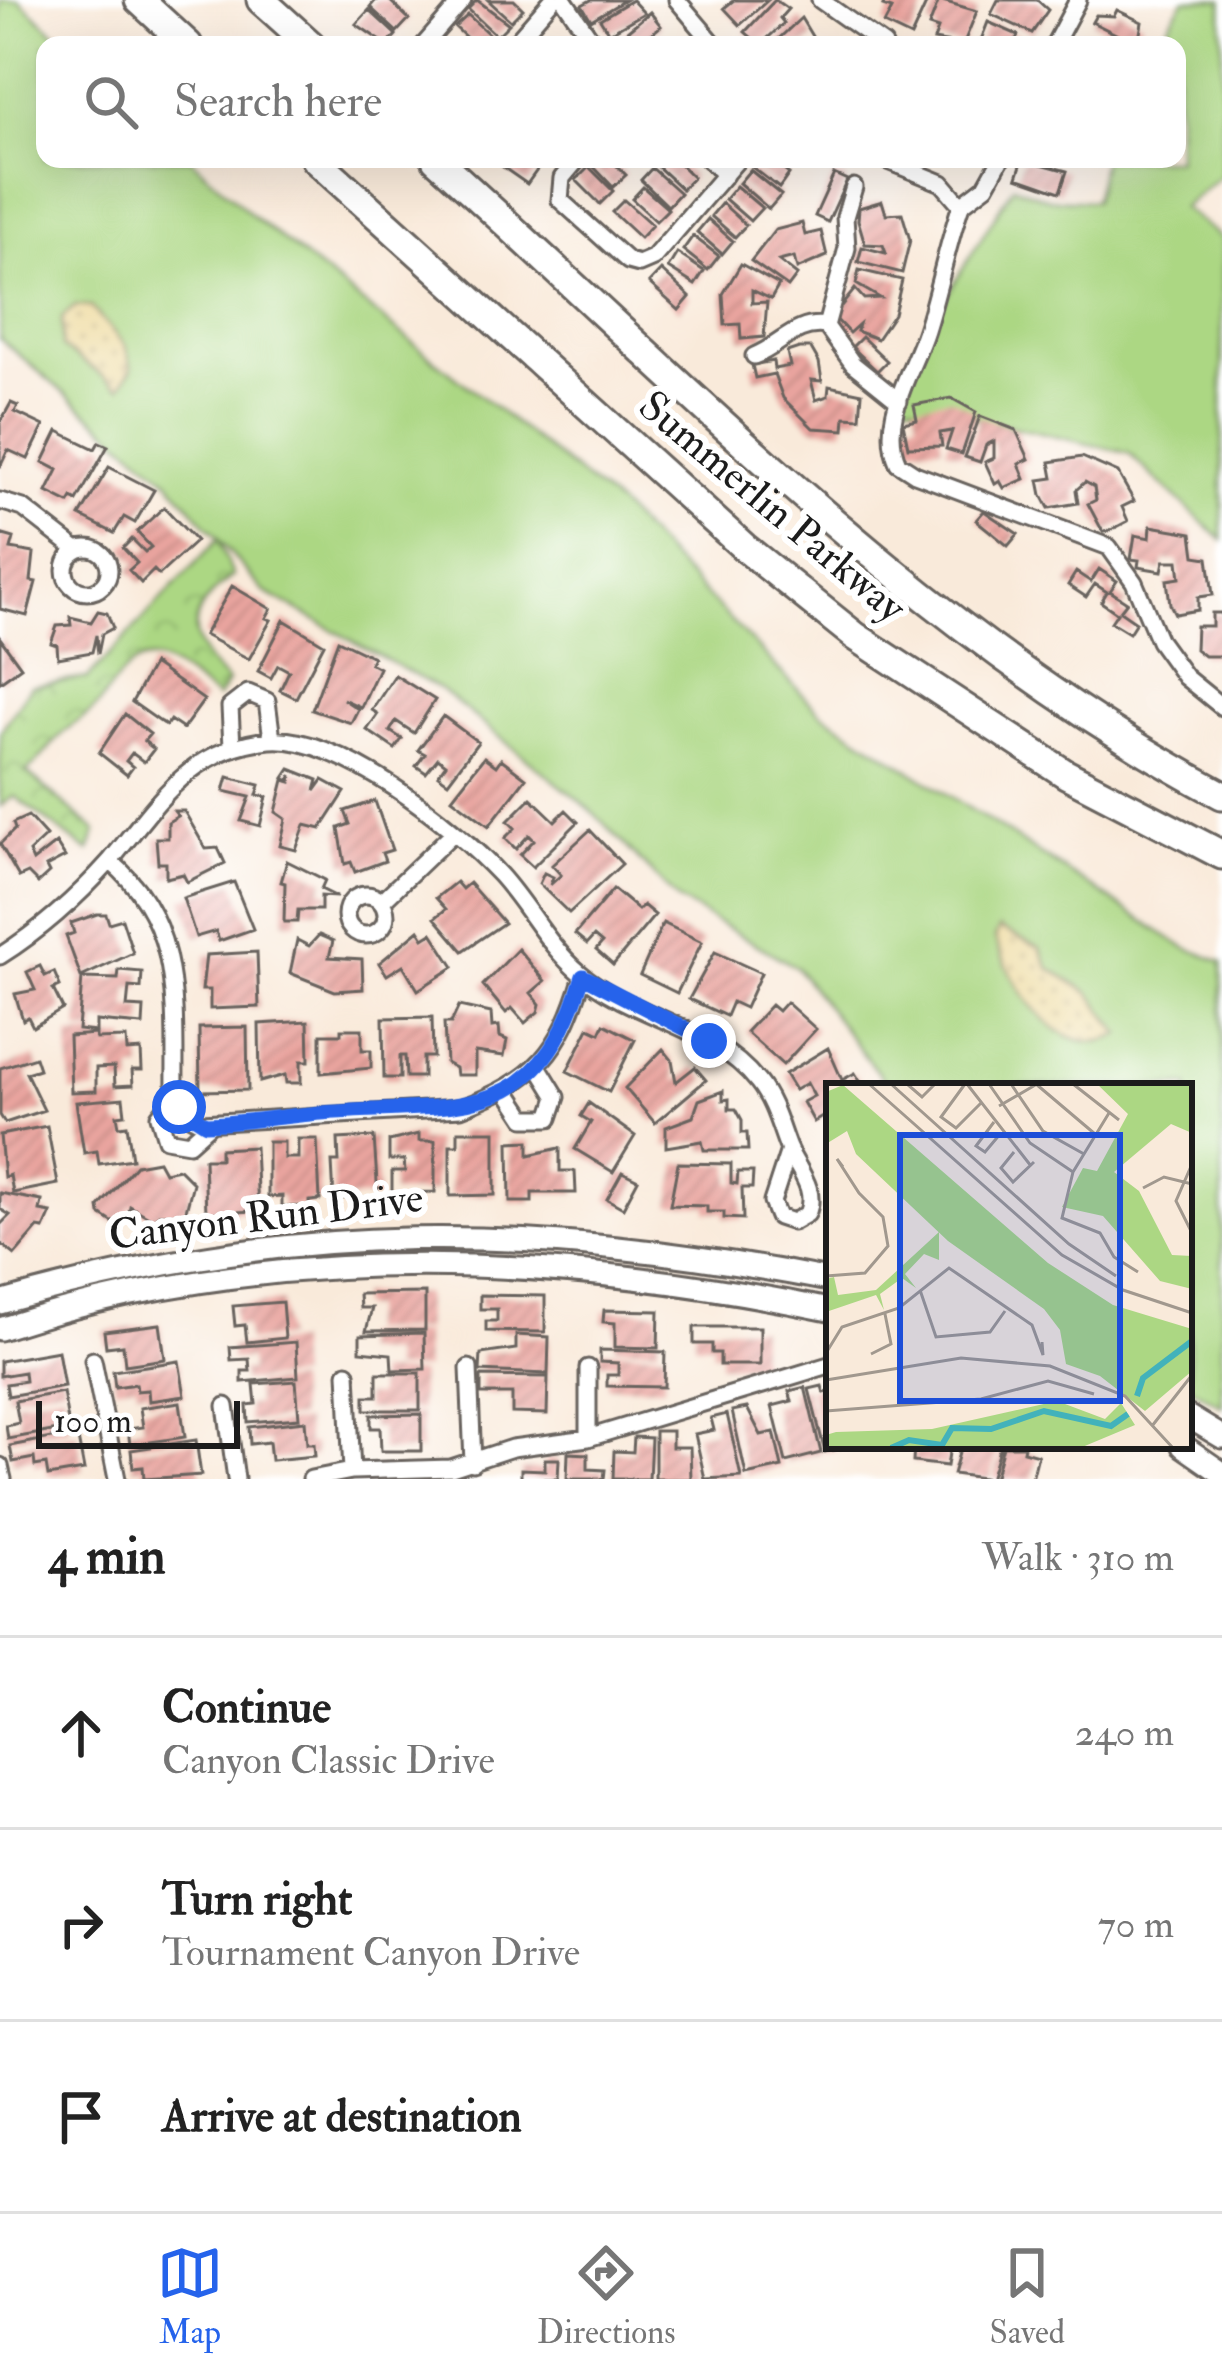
<!DOCTYPE html>
<html lang="en">
<head>
<meta charset="utf-8">
<style>
	body { margin:0; font-family:"IM FELL Double Pica",serif; background:#f2f2f2; color:#222 }
	.scale { position:absolute; left:36px; bottom:30px; width:204px; box-sizing:border-box; padding-left:12px; border:6px solid #1c1c1c; border-top:0; font-size:33px; line-height:42px; white-space:nowrap; color:#1c1c1c; -webkit-text-stroke:9px #fff; paint-order:stroke }
	.stop { position:absolute; width:36px; height:36px; margin:-27px; border:9px solid #2563eb; border-radius:50%; background:#fff }
	.stop.end { background:#2563eb; border-color:#fff; box-shadow:0 3px 12px #0008 }
	.list { margin:0; padding:0; list-style:none }
	h2 { display:flex; justify-content:space-between; align-items:center; height:156px; margin:0; padding:0 48px; font-size:51px }
	h2 small { font-size:39px; font-weight:400; color:#767676 }
	.list li { display:grid; grid-template-columns:78px 1fr auto; gap:36px; align-items:center; box-sizing:border-box; height:192px; padding:0 48px; border-top:3px solid #e0e0e0 }
	.list b { display:block; font-size:45px; white-space:nowrap }
	.list p { margin:0; font-size:39px; white-space:nowrap; color:#767676 }
	.list em { font-size:39px; font-style:normal; color:#767676 }
	.icon { flex:none; width:66px; height:66px; fill:none; stroke:currentColor; stroke-width:2; stroke-linecap:round; stroke-linejoin:round }
	.map { position:relative; flex:none; width:1222px; height:1479px; overflow:hidden }
	.search { position:absolute; background:#fff; box-shadow:0 12px 48px #0002; left:36px; right:36px; top:36px; height:132px; display:flex; align-items:center; gap:30px; box-sizing:border-box; padding:0 42px; border-radius:24px; color:#767676; font-size:45px }
	.sheet { height:732px; background:#fff }
	nav { display:flex; justify-content:space-around; align-items:center; box-sizing:border-box; height:168px; border-top:3px solid #e0e0e0; background:#fff; font-size:33px; color:#767676 }
	nav a { display:grid; justify-items:center; gap:6px }
	nav .on { color:#2563eb }
	.map>svg:first-child { display:block }
</style>
</head>
<body>
<div class="map">
<svg width="1222" height="1479" viewBox="0 0 1222 1479">
	<defs>
		<pattern id="sand-dots" width="8" height="8" patternUnits="userSpaceOnUse" patternTransform="scale(3)"><rect width="8" height="8" fill="#eeda9e"/><path d="M2 2h.1M6 6h.1" fill="none" stroke="#ccba88" stroke-width="1.8" stroke-linecap="round"/></pattern>
		<pattern id="park-crowns" width="20" height="18" patternUnits="userSpaceOnUse" patternTransform="scale(3)"><rect width="20" height="18" fill="#acd783"/><path d="M2 6a3 3 0 1 1 6 0M12 15a3 3 0 1 1 6 0" fill="none" stroke="#93b871"/></pattern>
		<pattern id="building-hatch" width="6" height="6" patternUnits="userSpaceOnUse" patternTransform="scale(3)"><rect width="6" height="6" fill="#e9a49f"/><path d="M-1 1l2-2M0 6l6-6M5 7l2-2" fill="none" stroke="#c78d88"/></pattern>
	</defs>
	<rect width="100%" height="100%" fill="#fff"/>
	<filter id="ink" filterUnits="userSpaceOnUse"><feTurbulence type="fractalNoise" baseFrequency=".00833" numOctaves="2"/><feDisplacementMap in="SourceGraphic" scale="24" xChannelSelector="R" yChannelSelector="G"/><feConvolveMatrix kernelMatrix="1 2 1 2 8 2 1 2 1" color-interpolation-filters="sRGB"/></filter>
	<filter id="wash" filterUnits="userSpaceOnUse"><feTurbulence type="fractalNoise" baseFrequency=".004" numOctaves="4" result="noise"/><feDisplacementMap in="SourceGraphic" scale="48" xChannelSelector="R" yChannelSelector="G"/><feGaussianBlur stdDeviation="2.7" result="paint"/><feColorMatrix in="noise" values="0 0 0 0 0 0 0 0 0 0 0 0 0 0 0 0 0 1.4 0 .05"/><feComposite in="paint" operator="in"/></filter>
	<g filter="url(#wash)">
		<rect width="100%" height="100%" fill="#f9eada"/>
		<path fill="#acd783" stroke="#647a50" stroke-width="3" d="M0,0H19L68,45H45V159H191L255,218L618,505L820,712L1182,946L1222,962V1406L1189,1386V1086H888L796,967L678,900L590,809L441,690L263,591L168,480L0,339Z
			M1184,0H1222V175L1182,208L1222,238V540L1128,453L899,401L927,328L1013,186L1049,199L1094,201L1103,159H1177V45H1156Z"/>
		<path fill="url(#sand-dots)" stroke="#857b5d" stroke-width="3" d="M75,306L91,307L125,345L132,368L120,388L62,347V318Z
			M999,928L1040,948L1049,968L1090,993L1121,1034C1061,1066 1014,989 995,939Z"/>
		<path fill="url(#park-crowns)" stroke="#647a50" stroke-width="3" d="M218,539L233,576C183,611 185,643 228,682L217,698C159,655 144,636 100,703C92,715 75,721 64,732C50,745 42,760 26,772L96,831L89,852L14,796L0,806V732L31,686L88,678Z"/>
		<g id="blocks">
			<path fill="url(#building-hatch)" d="M376,0H389L409,19L397,32L370,7Z
				M477,0L509,24L497,36L468,9Z
				M488,0H514L523,9L511,21Z
				M591,0H625L591,20L582,5Z
				M632,0L644,13L609,33L600,19Z
				M734,0H768L740,25L724,8Z
				M775,0L788,9L780,18L784,23L760,45L745,32Z
				M886,0H928L911,37L884,24L892,9L883,6Z
				M939,0L977,11L963,45L934,40L938,29L929,26Z
				M998,0H1037L1048,10L1032,33L991,14Z
				M369,10L396,35L387,45L356,24Z
				M1117,10L1142,22L1138,45L1092,22L1096,15L1114,16Z
				M650,12L661,26L638,45H610Z
				M468,15L495,40L490,45H474L455,27Z
				M801,18L813,38L806,45H772Z
				M988,22L1018,35L1014,45H979Z
				M500,159H521L537,170L527,184L497,163Z
				M596,159H610L626,175L613,187L591,164Z
				M659,159H675L693,177L682,189L654,163Z
				M759,159H770L789,174L779,188L752,167Z
				M1023,159L1067,171L1060,192L1017,177Z
				M589,167L613,191L600,204L576,180Z
				M652,168L680,193L668,206L641,180Z
				M750,170L781,195L769,209L739,183Z
				M834,174L847,180L828,222L815,216Z
				M736,186L762,208L750,221L725,199Z
				M643,187L668,209L656,221L632,199Z
				M624,200L652,225L640,238L612,212Z
				M882,201L886,214L902,213L910,240L902,273L858,262L862,247L886,253L883,245L865,244L858,220L859,208Z
				M722,203L746,225L735,237L711,216Z
				M708,219L733,241L722,254L697,232Z
				M802,223L805,235L821,231L827,256L797,269L794,257L779,261L797,275L788,287L751,261L775,230Z
				M693,236L719,256L708,270L683,250Z
				M677,253L704,271L695,285L668,268Z
				M741,264L779,285L771,299L752,290V303L767,302L764,337L741,339L740,324L725,325L723,294Z
				M661,270L690,297L679,310L649,283Z
				M859,270L902,280L894,314L877,339L857,331L859,324L849,333L833,316L855,289L864,299L880,298L856,284Z
				M862,337L887,361L877,371L852,347Z
				M799,348H811L819,362L822,381L811,380L816,400L828,396L829,386L862,393L860,418L845,417L844,430L813,428L783,398L774,374L755,378L752,365L773,361L774,369L790,366L787,352Z
				M951,398L976,412L962,454L946,449L952,431L940,433L942,446L908,447L903,423L917,420L914,405Z
				M11,403L18,406L15,412L44,426L28,459L8,450L0,467V423Z
				M980,416L1016,430L1029,459L1019,464L1025,479L1004,488L1000,481L995,484L985,462L994,458V441L986,445L980,462L965,457Z
				M58,431L95,449L99,442L108,446L77,501L72,498L69,503L47,492L58,470L43,462Z
				M1082,457L1118,473L1134,501L1122,507L1128,521L1109,531L1103,532L1088,504L1096,500L1094,487L1085,482L1076,490L1078,503L1049,508L1042,495L1039,480L1053,478L1050,462Z
				M109,467L154,490L135,523L124,517L114,533L80,516Z
				M164,507L196,541L159,575L154,570L141,583L129,570L137,563L123,548L132,539L145,552L151,547L137,532Z
				M984,511L1018,534L1008,546L976,520Z
				M1151,526L1192,533L1195,556L1208,558L1213,595L1198,597V610L1175,614L1170,604L1167,580L1180,578L1178,561H1164L1162,571L1138,567L1139,560L1131,559L1135,535L1150,538Z
				M0,534L14,538L11,549L34,553L31,581L36,582L27,616L0,609Z
				M1099,569L1117,581L1110,591L1127,602L1120,611L1136,622L1129,633L1111,622L1117,613L1101,602L1107,592L1095,584L1086,597L1068,585L1076,572L1091,582Z
				M232,586L271,609L266,618L271,620L249,659L204,635Z
				M98,611L107,613L113,628L102,634L98,654L96,635L92,652L58,658L57,645L51,643L57,626L71,625L70,617L91,622Z
				M1212,613H1222V656H1204L1195,649L1196,626H1212Z
				M284,620L324,644L296,698L280,690L289,671L278,665L271,678L258,671Z
				M0,638L21,667L0,682Z
				M338,640L373,657L370,663L379,668L361,707L343,699L358,709L351,723L312,710Z
				M153,664L204,700L183,729L170,720L166,726L132,702Z
				M395,675L435,700L414,733L396,721L390,731L402,739L395,749L367,730L378,714L372,710Z
				M125,714L150,734L144,741L154,749L144,762L132,753L126,761L133,767L127,775L99,753Z
				M443,716L478,742L448,782L438,775L446,764L438,758L426,773L416,766L425,754L418,750Z
				M484,757L496,766L501,759L526,778L489,826L452,798Z
				M290,769L318,780L315,791L323,780L345,792L321,829L305,825L296,850L280,846L286,819L276,812L284,780L291,782L292,775L289,781L284,778Z
				M228,777L260,785L257,795L267,797L260,826L241,821L250,797L224,791Z
				M531,798L555,821L566,810L578,822L533,867L520,855L534,840L529,835L516,849L505,838L515,828L508,821Z
				M375,801L392,850L382,853L385,861L355,872L351,862L345,864L339,828L350,824L345,811Z
				M174,811H184L206,849L218,848L225,863L187,882L183,874L166,878V863H158L156,838H168V822L178,816Z
				M28,816L46,836L29,852L33,861L56,843L65,857L46,867L49,873L38,883L28,873L19,877L0,844L15,829L13,823Z
				M590,830L622,864L569,913L539,884L544,873L553,877L550,885L561,875L552,865Z
				M287,861L325,880L321,889L337,897L321,896V910H298L297,922H284L285,883L281,882Z
				M234,882L253,929L219,941L216,931L196,937L183,898Z
				M456,882L462,889L469,883L504,923L463,951L435,918L446,909L436,898Z
				M613,889L638,910L643,905L655,915L613,965L596,950L602,943L594,936L587,944L575,934Z
				M97,914H106L109,923L122,919L133,953L81,977L66,936L74,933L71,923Z
				M663,923L702,942L677,993L640,975Z
				M419,930L424,938L432,933L454,967L418,990L403,965L387,975L379,963Z
				M319,935L333,941L329,957L362,959L363,989L335,991L290,973L297,940L309,946Z
				M518,949L545,981L531,993L540,1004L538,1012L525,1023L512,1008L506,1013L483,985Z
				M257,952L259,1007L210,1009V990H202L206,955Z
				M715,952L761,973L745,1008L732,1002L726,1016L689,999Z
				M40,966L45,976L54,972L60,986L53,989L63,1009L33,1027L28,1017L23,1020L15,994L35,990L27,972Z
				M119,970L142,972L141,988L129,987L127,1007L144,1008L143,1025L96,1021V1032L78,1030L82,978L118,979Z
				M786,1002L816,1029L783,1065L746,1032L771,1005L778,1011Z
				M459,1006L491,1013L492,1027L499,1026L500,1037L507,1040L504,1056L475,1052V1075H456L455,1068L446,1063L444,1023H451Z
				M432,1017L433,1057H423V1077H406L405,1056H400V1078H384L383,1018Z
				M308,1021L309,1061H301V1083H286L285,1075L260,1082L259,1024Z
				M604,1024L635,1040L609,1092L567,1071L589,1028L600,1033Z
				M247,1027L248,1090L200,1091L199,1028Z
				M341,1029H362V1050H371V1068L321,1073V1034H341Z
				M96,1034V1039L126,1038L127,1051L141,1050L142,1070H132L133,1085L115,1086L114,1067L96,1068V1091L71,1092L69,1036Z
				M828,1048L842,1080L855,1073L863,1086H829V1113L814,1122L803,1102L814,1096L807,1083L795,1090L785,1074Z
				M663,1049L672,1060L676,1082L695,1067L706,1080L655,1123L625,1088Z
				M35,1057L39,1069L26,1073L44,1110L5,1123L0,1115V1068Z
				M723,1091V1100L729,1099V1109H736L742,1120V1133H747L748,1150H704L702,1141L666,1147V1127L693,1117L699,1100Z
				M123,1098L125,1114L117,1115L119,1126L127,1125L132,1159L99,1164L97,1151L84,1153L76,1102Z
				M589,1103L635,1136L613,1172L575,1149L591,1122L581,1116Z
				M47,1126L58,1184L13,1193L10,1175L4,1177L0,1135Z
				M458,1131H495V1195L450,1196V1145H458Z
				M419,1134V1141H435V1192L392,1193V1171H405L404,1160H389V1141Z
				M374,1137L378,1197L334,1199L332,1162H339L338,1139Z
				M298,1139H317L320,1200L309,1201V1206L282,1207V1196L268,1197V1142H284V1158H298Z
				M529,1141V1155L560,1148V1171H575L576,1193H532V1202H510L509,1142Z
				M255,1147L258,1211L206,1213L204,1159H220V1149Z
				M158,1161L164,1172L179,1169L193,1183L185,1214H159L154,1220L130,1206L127,1220L112,1222L100,1214L99,1207L136,1165Z
				M678,1163L731,1164V1183L737,1184L738,1172H753L752,1188H742L743,1219L724,1218V1212H707V1206L670,1205Z
				M622,1172L638,1180L623,1208L607,1199Z
				M0,1193L42,1201L40,1211L51,1213L44,1229L38,1228L15,1255L0,1243V1225L10,1215L0,1209Z
				M425,1293V1330L366,1331L372,1308H360L359,1294Z
				M480,1295L545,1296V1332L486,1331V1321H497V1309H480Z
				M282,1302L285,1338L247,1342L245,1325L235,1326L233,1306Z
				M604,1310L659,1311L658,1348L615,1347V1323L603,1322Z
				M160,1324L165,1359L125,1365L123,1345L106,1347L104,1331Z
				M694,1327H760V1365H720V1353H712V1344H694Z
				M424,1333L425,1369L392,1370L391,1354L360,1351V1335Z
				M516,1335L549,1337L548,1374L480,1371L481,1354L516,1349Z
				M296,1342L298,1377L242,1382V1371H250L249,1359L231,1360L230,1347Z
				M600,1350L665,1352L664,1387L607,1386V1375H618V1363L600,1362Z
				M58,1351L64,1386L8,1396L6,1384L25,1381L24,1372L0,1376V1361Z
				M179,1361L185,1396L149,1401L148,1390L137,1391L136,1384L115,1387L113,1371Z
				M377,1373H420V1410H365V1396H377Z
				M481,1376L548,1377L547,1414L512,1413V1394H481Z
				M296,1381L299,1418L248,1422L247,1405L256,1404L254,1384Z
				M822,1386L824,1393L829,1392V1446L843,1448L825,1452L809,1389Z
				M805,1387L821,1453L786,1462L772,1406L792,1401L789,1391Z
				M63,1392L69,1428L8,1439L6,1426L19,1423L15,1401Z
				M180,1402L185,1437L130,1445L128,1429L143,1427L140,1408Z
				M747,1408L761,1435L774,1432L782,1467L746,1475L732,1411Z
				M421,1414V1451H381L380,1428H371V1415Z
				M727,1414L741,1477L705,1479L695,1434L714,1430L711,1418Z
				M305,1421L307,1444H314L315,1456L271,1460L269,1442L250,1444L249,1427Z
				M655,1431H672V1447H690L691,1479H655Z
				M77,1433L84,1470L48,1476L46,1464L35,1466L34,1458L13,1462L10,1446Z
				M634,1437L651,1438L649,1479H613L614,1451L633,1452Z
				M196,1440L201,1475L144,1479L143,1467L133,1468L131,1450Z
				M914,1446H950L947,1466L913,1462Z
				M961,1446H1000L990,1479L953,1474Z
				M1003,1446H1024L1023,1451L1038,1455L1032,1479H994Z
				M568,1453L588,1454V1469L605,1470L604,1479H567Z
				M545,1459H559L558,1479H521V1469L545,1470Z"/>
		</g>
	</g>
	<g filter="url(#ink)">
		<use href="#blocks" fill-opacity="0" stroke="#69645e" stroke-width="3"/>
		<g fill="none" stroke-linecap="round" stroke-linejoin="round">
			<defs>
				<path id="street" d="M564,0L595,45
					M677,0L715,45
					M820,0L884,45
					M424,45L463,0
					M513,45L552,0
					M1054,45L1078,0
					M578,159L562,178L560,200L628,261L639,264L653,258L738,159
					M708,159L725,175
					M883,159L942,183L961,205
					M961,205C947,246 939,289 926,330C913,371 878,420 898,463L915,474L1109,547L1134,582L1159,641L1185,677L1222,707
					M961,205L986,186L1001,159
					M826,326L847,248L845,217L854,187
					M826,326L853,364L899,401
					M754,356C781,346 795,321 826,326
					M0,501L23,508L77,550
					M65 570a22 22 0 1 1 44 0a22 22 0 1 1-44 0Z
					M232,747L230,707L248,693L267,701L272,739
					M110,861C184,922 174,1009 175,1096L184,1113L202,1123L461,1108C537,1079 560,1053 583,976
					M346 915a20 20 0 1 1 40 0a20 20 0 1 1-40 0Z
					M381,902L452,834
					M0,956C41,930 77,898 110,861C157,805 189,747 270,740C338,734 455,826 500,875C529,907 547,945 580,973C633,1019 713,1025 758,1082C774,1102 779,1125 788,1148C797,1169 818,1189 807,1214L793,1222L778,1217L772,1202L789,1150
					M506,1089L525,1118H550L557,1097L538,1066
					M175,1096L159,1116L166,1139L189,1143L210,1124
					M93,1360L117,1479
					M469,1368L473,1463
					M588,1368V1438
					M347,1373L352,1471
					M226,1406L236,1479
					M0,1466L3,1479
					M311,1479L352,1471L451,1468L512,1448L588,1438L829,1365"/>
				<path id="secondary" d="M0,1303C293,1219 532,1223 829,1280
					M0,1329C269,1241 555,1253 829,1310
					M1189,1417L1222,1437
					M1183,1446L1222,1473"/>
				<path id="highway" d="M139,0L188,45
					M261,0L311,45
					M315,159L744,547L855,636L1066,774L1222,855
					M436,159C685,384 923,636 1222,795"/>
			</defs>
			<use href="#street" stroke="#69645e" stroke-width="21"/>
			<use href="#secondary" stroke="#69645e" stroke-width="27"/>
			<use href="#highway" stroke="#69645e" stroke-width="33"/>
			<use href="#street" stroke="#fff" stroke-width="15"/>
			<use href="#secondary" stroke="#fff" stroke-width="21"/>
			<use href="#highway" stroke="#fff" stroke-width="27"/>
		</g>
	</g>
	<g fill="none" stroke-linecap="round" stroke-linejoin="round" filter="url(#ink)">
		<path stroke="#2563eb" stroke-width="15" d="M179,1107L206,1124C249,1123 292,1114 336,1112C465,1104 539,1123 583,976L709,1041"/>
	</g>
	<g text-anchor="middle" dominant-baseline="central" stroke-width="12" stroke-linejoin="round" paint-order="stroke">
		<g font-size="42" fill="#1c1c1c" stroke="#fff">
			<text transform="translate(772 507) rotate(40)">Summerlin Parkway</text>
			<text transform="translate(266 1217) rotate(-7)">Canyon Run Drive</text>
		</g>
	</g>
	<g transform="translate(826 1083)">
		<rect width="366" height="366" fill="#f9eada"/>
		<path d="M271,1H366V50L345,41L288,89L313,108L346,172L366,173V206L334,198L277,133L236,124L257,85L271,88L302,31ZM17,2L222,180L287,222L366,246V288L319,328L274,293L240,281L234,247L218,226L122,158L30,71L21,48L0,61V9ZM231,318L279,336L295,320L309,342L254,365H0V352L10,349L106,346Z" fill="#acd783"/>
		<path d="M113,149V177L98,171L79,191L90,205L76,195L54,211L58,227L50,212L0,229V196L8,194L12,212L50,207Z" fill="#acd783"/>
		<path fill="none" stroke="#42b2bb" stroke-width="6" d="M311,313L317,295L366,258M65,365L83,357L116,362L126,345L165,346L218,328L285,343L302,331"/>
		<path fill="none" stroke="#a1988e" stroke-width="3" d="M43,1L236,172L297,207L366,230M65,1L243,161L290,193M81,1L96,14L109,1M139,1L115,34L130,45L156,19M141,1L205,83M163,1L204,60L247,89M185,1L217,48L258,71M210,1L269,51M247,1L293,37M173,23L211,1M168,39L150,63L159,69L175,50M188,69L175,85L187,99L208,79M366,81L350,118L366,150M247,89L236,135L274,150L288,174L312,189M247,89L283,30M317,105L338,94L366,101M0,193L39,190L62,163L57,134L33,110L11,76L17,84M94,207L110,254L164,249L179,228M0,270L16,244L73,225L123,185L206,242L217,272L216,259M45,271L65,261L59,231M0,297L135,275L224,283L299,313L347,365M0,328L155,316L222,298L268,311M326,343L366,292"/>
		<path fill="#1d4ed8" fill-opacity="0.15" stroke="#1d4ed8" stroke-width="6" d="M74,52H294V318H74Z"/>
		<rect width="366" height="366" fill="none" stroke="#1c1c1c" stroke-width="6"/>
	</g>
</svg>
<div class="scale">100 m</div>
<div class="stop" style="left:179px;top:1107px"></div>
<div class="stop end" style="left:709px;top:1041px"></div>
<div class="search"><svg class="icon" aria-label="search" viewBox="0 0 24 24"><circle cx="10" cy="10" r="6"/><path d="M15 15l6 6"/></svg>Search here</div>
</div>
<section class="sheet">
<h2>4 min<small>Walk · 310 m</small></h2>
<ul class="list">
<li><svg class="icon" aria-label="ahead" viewBox="0 0 24 24"><path d="M12 20V5M6 11l6-6 6 6"/></svg><div><b>Continue</b><p>Canyon Classic Drive</p></div><em>240 m</em></li>
<li><svg class="icon" aria-label="right" viewBox="0 0 24 24"><path d="M7 20v-9h11M14 6l5 5-5 5"/></svg><div><b>Turn right</b><p>Tournament Canyon Drive</p></div><em>70 m</em></li>
<li><svg class="icon" aria-label="arrive" viewBox="0 0 24 24"><path d="M6 21V4h12l-3 4 3 4H6"/></svg><div><b>Arrive at destination</b></div></li>
</ul>
</section>
<nav>
<a class="on"><svg class="icon" aria-label="map" viewBox="0 0 24 24"><path d="M3 6l6-2 6 2 6-2v14l-6 2-6-2-6 2zM9 4v14M15 6v14"/></svg>Map</a>
<a><svg class="icon" aria-label="directions" viewBox="0 0 24 24"><path d="M12 3l9 9-9 9-9-9zM9 14v-3h6M13 9l2 2-2 2"/></svg>Directions</a>
<a><svg class="icon" aria-label="saved" viewBox="0 0 24 24"><path d="M7 4h10v16l-5-4-5 4z"/></svg>Saved</a>
</nav>
</body>
</html>
